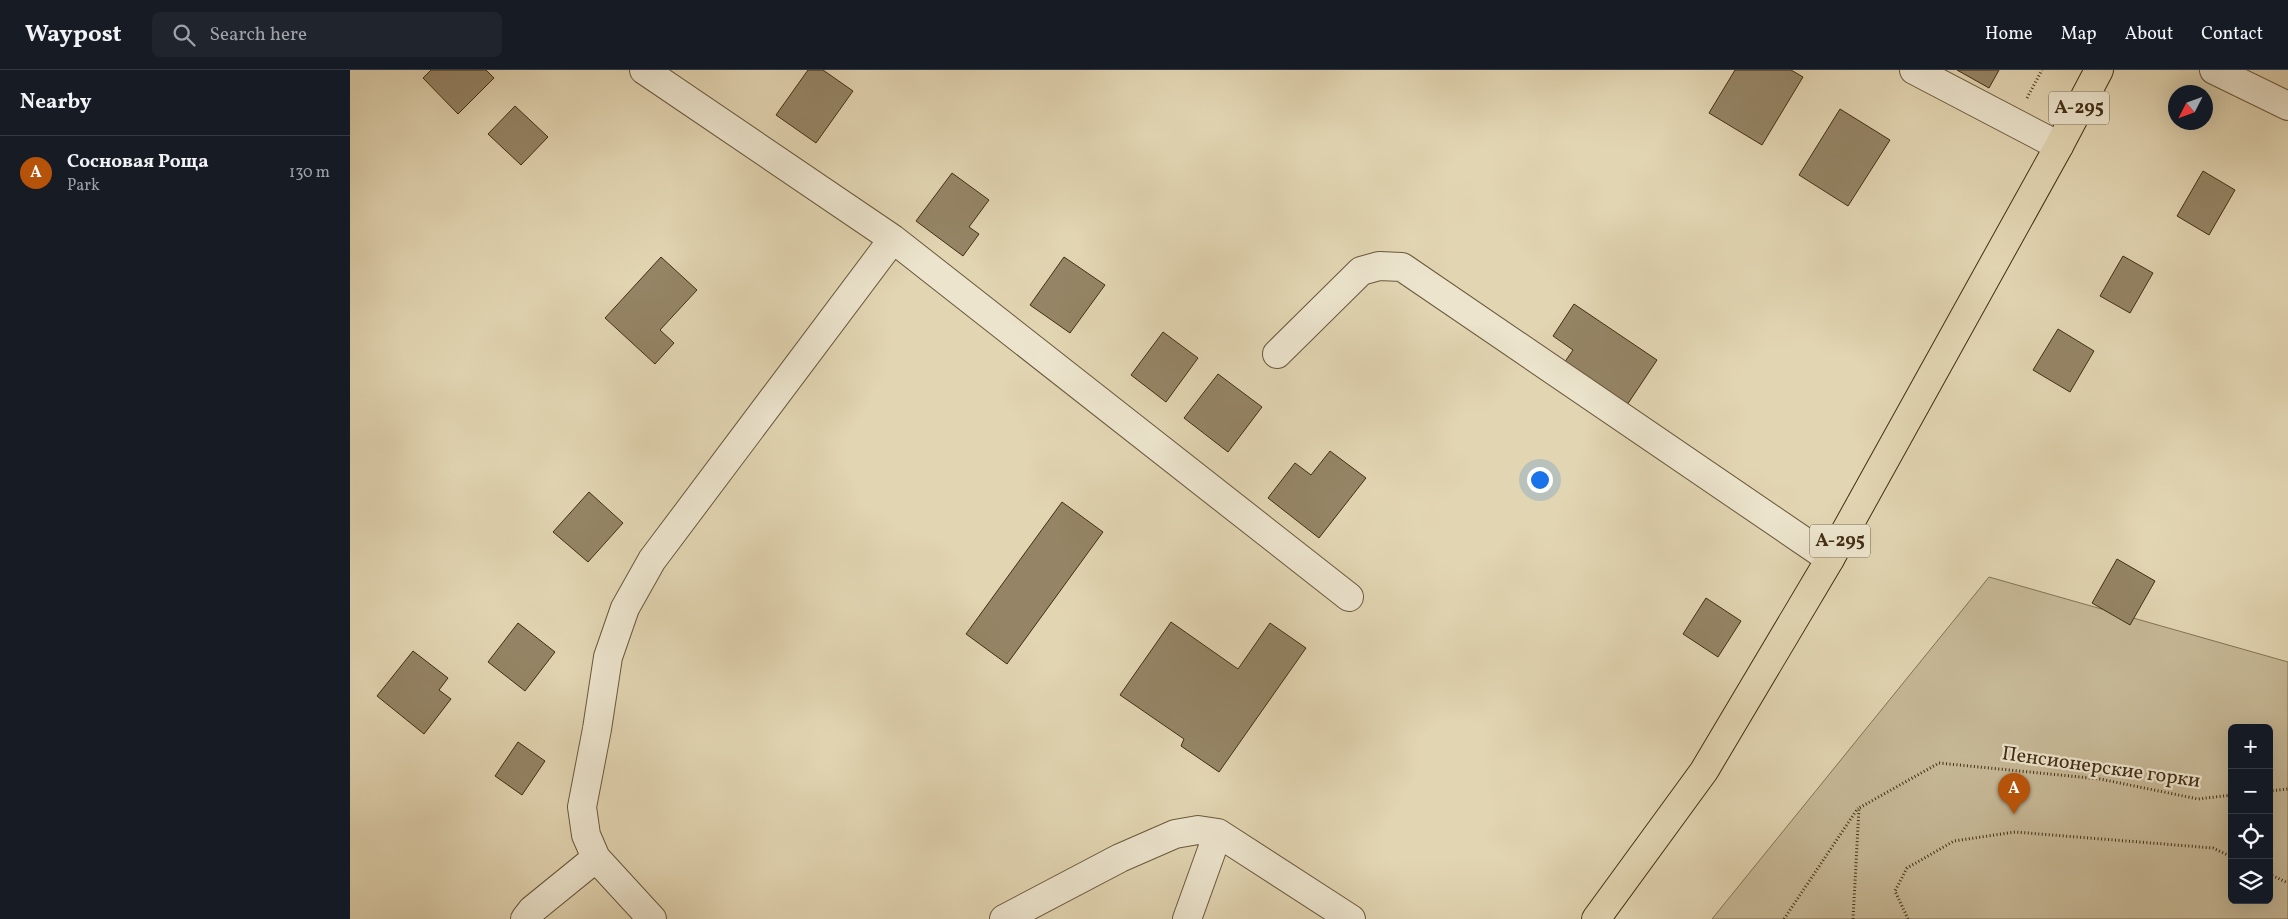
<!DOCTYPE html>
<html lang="en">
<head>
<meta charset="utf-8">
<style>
	body { margin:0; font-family:Vollkorn,serif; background:#20242c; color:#f1f3f6 }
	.controls { position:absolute; right:15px; bottom:15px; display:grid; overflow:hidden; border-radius:8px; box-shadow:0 5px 20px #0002 }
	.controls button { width:45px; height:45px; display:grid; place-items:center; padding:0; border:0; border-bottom:1px solid #363941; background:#171b24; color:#f1f3f6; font:25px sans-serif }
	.compass { position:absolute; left:1818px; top:15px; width:45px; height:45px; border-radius:50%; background:#171b24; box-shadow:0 5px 20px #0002; rotate:228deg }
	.you { position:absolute; left:1189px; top:409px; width:18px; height:18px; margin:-12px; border:4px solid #fff; border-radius:50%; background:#1a73e8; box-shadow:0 0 0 8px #1a73e833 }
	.badge { display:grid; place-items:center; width:32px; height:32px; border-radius:50%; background:#b45309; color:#fff; font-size:16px; font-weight:700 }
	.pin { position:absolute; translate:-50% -41px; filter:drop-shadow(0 1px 2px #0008) }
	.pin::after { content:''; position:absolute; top:26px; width:18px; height:15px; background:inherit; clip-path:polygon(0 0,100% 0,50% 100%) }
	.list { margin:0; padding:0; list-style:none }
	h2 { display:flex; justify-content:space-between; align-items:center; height:65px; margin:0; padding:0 20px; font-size:21px }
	h2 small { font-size:16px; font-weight:400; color:#9ea1a6 }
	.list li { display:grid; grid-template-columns:32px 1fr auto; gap:15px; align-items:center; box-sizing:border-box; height:75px; padding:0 20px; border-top:1px solid #363941 }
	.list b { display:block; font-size:19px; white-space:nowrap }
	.list p { margin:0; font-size:16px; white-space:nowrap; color:#9ea1a6 }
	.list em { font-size:16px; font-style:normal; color:#9ea1a6 }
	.icon { flex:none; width:28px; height:28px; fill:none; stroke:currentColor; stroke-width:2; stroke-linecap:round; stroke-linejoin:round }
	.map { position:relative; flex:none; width:1938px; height:849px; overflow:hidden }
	header { display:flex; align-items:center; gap:30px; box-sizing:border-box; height:70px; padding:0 25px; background:#171b24; border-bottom:1px solid #363941 }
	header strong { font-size:24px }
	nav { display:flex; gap:28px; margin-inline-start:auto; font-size:18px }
	.search { width:350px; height:45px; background:#20242c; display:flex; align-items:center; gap:12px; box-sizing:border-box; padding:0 18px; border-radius:8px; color:#9ea1a6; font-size:19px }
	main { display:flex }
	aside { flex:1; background:#171b24 }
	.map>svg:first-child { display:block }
</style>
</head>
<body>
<header>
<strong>Waypost</strong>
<div class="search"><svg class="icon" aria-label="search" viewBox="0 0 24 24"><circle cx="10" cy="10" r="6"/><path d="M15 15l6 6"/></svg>Search here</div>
<nav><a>Home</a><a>Map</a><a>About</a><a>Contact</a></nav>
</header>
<main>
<aside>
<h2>Nearby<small></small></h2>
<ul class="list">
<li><span class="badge">A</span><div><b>Сосновая Роща</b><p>Park</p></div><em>130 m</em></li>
</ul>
</aside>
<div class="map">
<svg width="1938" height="849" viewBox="0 0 1938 849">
	<rect width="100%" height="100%" fill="#e2d5b2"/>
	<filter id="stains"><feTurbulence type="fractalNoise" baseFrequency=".004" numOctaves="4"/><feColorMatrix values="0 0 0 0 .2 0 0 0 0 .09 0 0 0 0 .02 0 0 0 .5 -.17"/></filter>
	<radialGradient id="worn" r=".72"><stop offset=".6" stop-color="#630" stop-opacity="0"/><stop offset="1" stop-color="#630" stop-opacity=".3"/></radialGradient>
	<path fill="#c7b997" stroke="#847455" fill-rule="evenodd" d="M1639,507L1938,592V849H1362ZM1882,658H1919V830H1882Z"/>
	<path fill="#958566" stroke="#422e13" d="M81,0H136L144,8L108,44L73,8Z
		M458,0H473L503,21L466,73L426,45Z
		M1385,0H1441L1453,7L1412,75L1359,43Z
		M1607,0H1649L1639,18Z
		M165,36L198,67L171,95L138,64Z
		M1490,39L1540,70L1498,136L1449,105Z
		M1853,101L1885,120L1859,165L1827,146Z
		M602,103L639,130L619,157L629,164L613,186L566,151Z
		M1773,186L1803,203L1780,243L1750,226Z
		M311,187L347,220L310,260L324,273L305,294L255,248Z
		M714,187L755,215L720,263L680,235Z
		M1224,234L1307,290L1275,338L1212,296L1223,280L1203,266Z
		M1708,259L1744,281L1720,322L1683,300Z
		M813,262L848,288L816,332L781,305Z
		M868,304L912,337L878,382L834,348Z
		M980,381L1016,408L969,468L918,428L945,393L961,405Z
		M239,422L273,453L238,492L203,462Z
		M712,432L753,462L657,594L616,564Z
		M1767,489L1805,511L1780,555L1742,533Z
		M1356,528L1391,551L1368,587L1333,564Z
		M821,552L888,599L920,553L956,578L869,702L831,676L834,669L770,625Z
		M168,553L205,582L175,621L138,592Z
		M63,581L98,608L89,620L101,629L74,664L27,626Z
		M168,672L195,691L172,725L145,706Z"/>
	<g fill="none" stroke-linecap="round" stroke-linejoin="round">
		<defs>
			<path id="minor" d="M294,0L543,169L999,527
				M1564,0L1709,76
				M1864,0L1938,36
				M927,284L1011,201L1029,196L1052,197L1480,489
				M175,849L182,840L246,788
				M302,849L246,788L236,765L232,737L247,659L258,587L275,538L302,490L543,169
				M654,849L770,788L825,764L848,760L868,763L1001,849
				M837,849L868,763"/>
			<path id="major" d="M1246,849L1354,701L1480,489L1709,76L1749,0"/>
		</defs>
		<use href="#minor" stroke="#6a583b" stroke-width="30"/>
		<use href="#major" stroke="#422e13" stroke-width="30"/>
		<path stroke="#422e13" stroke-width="3" stroke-dasharray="1 2.5" stroke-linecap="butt" d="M1677,28L1692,0
			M1919,721L1938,719
			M1919,804L1938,813
			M1434,849L1508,738
			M1503,849L1509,738L1589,693L1750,709L1848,729L1882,725
			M1558,849L1545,821L1557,798L1604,771L1665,762L1863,778L1882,787"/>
		<use href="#minor" stroke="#ece4cd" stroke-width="28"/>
		<use href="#major" stroke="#e2d5b2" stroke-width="28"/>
	</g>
	<g text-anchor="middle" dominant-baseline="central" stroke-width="4.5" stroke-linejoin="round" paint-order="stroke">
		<g fill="#ece4cd" stroke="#75654b" stroke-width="1">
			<rect x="1699" y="21.5" width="60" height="33" rx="4"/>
			<rect x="1460" y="454.5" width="60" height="33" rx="4"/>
		</g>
		<g font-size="19" font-weight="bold" fill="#422e13">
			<text x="1729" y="38">А-295</text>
			<text x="1490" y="471">А-295</text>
		</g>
		<g font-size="20" fill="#422e13" stroke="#ece4cd">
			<text transform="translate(1751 698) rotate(8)">Пенсионерские горки</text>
		</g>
	</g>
	<rect width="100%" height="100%" filter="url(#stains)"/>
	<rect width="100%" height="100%" fill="url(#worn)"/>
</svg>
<div class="controls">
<button>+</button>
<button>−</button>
<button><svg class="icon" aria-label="locate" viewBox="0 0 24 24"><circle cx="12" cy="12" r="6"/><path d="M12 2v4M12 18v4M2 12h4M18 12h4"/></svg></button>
<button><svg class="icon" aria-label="layers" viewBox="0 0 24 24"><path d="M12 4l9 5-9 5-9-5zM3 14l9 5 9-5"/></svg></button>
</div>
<svg class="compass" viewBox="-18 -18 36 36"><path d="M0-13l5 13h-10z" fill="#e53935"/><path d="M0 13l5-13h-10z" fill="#9ea1a6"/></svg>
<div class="you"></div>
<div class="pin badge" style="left:1664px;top:744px">A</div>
</div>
</main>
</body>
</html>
